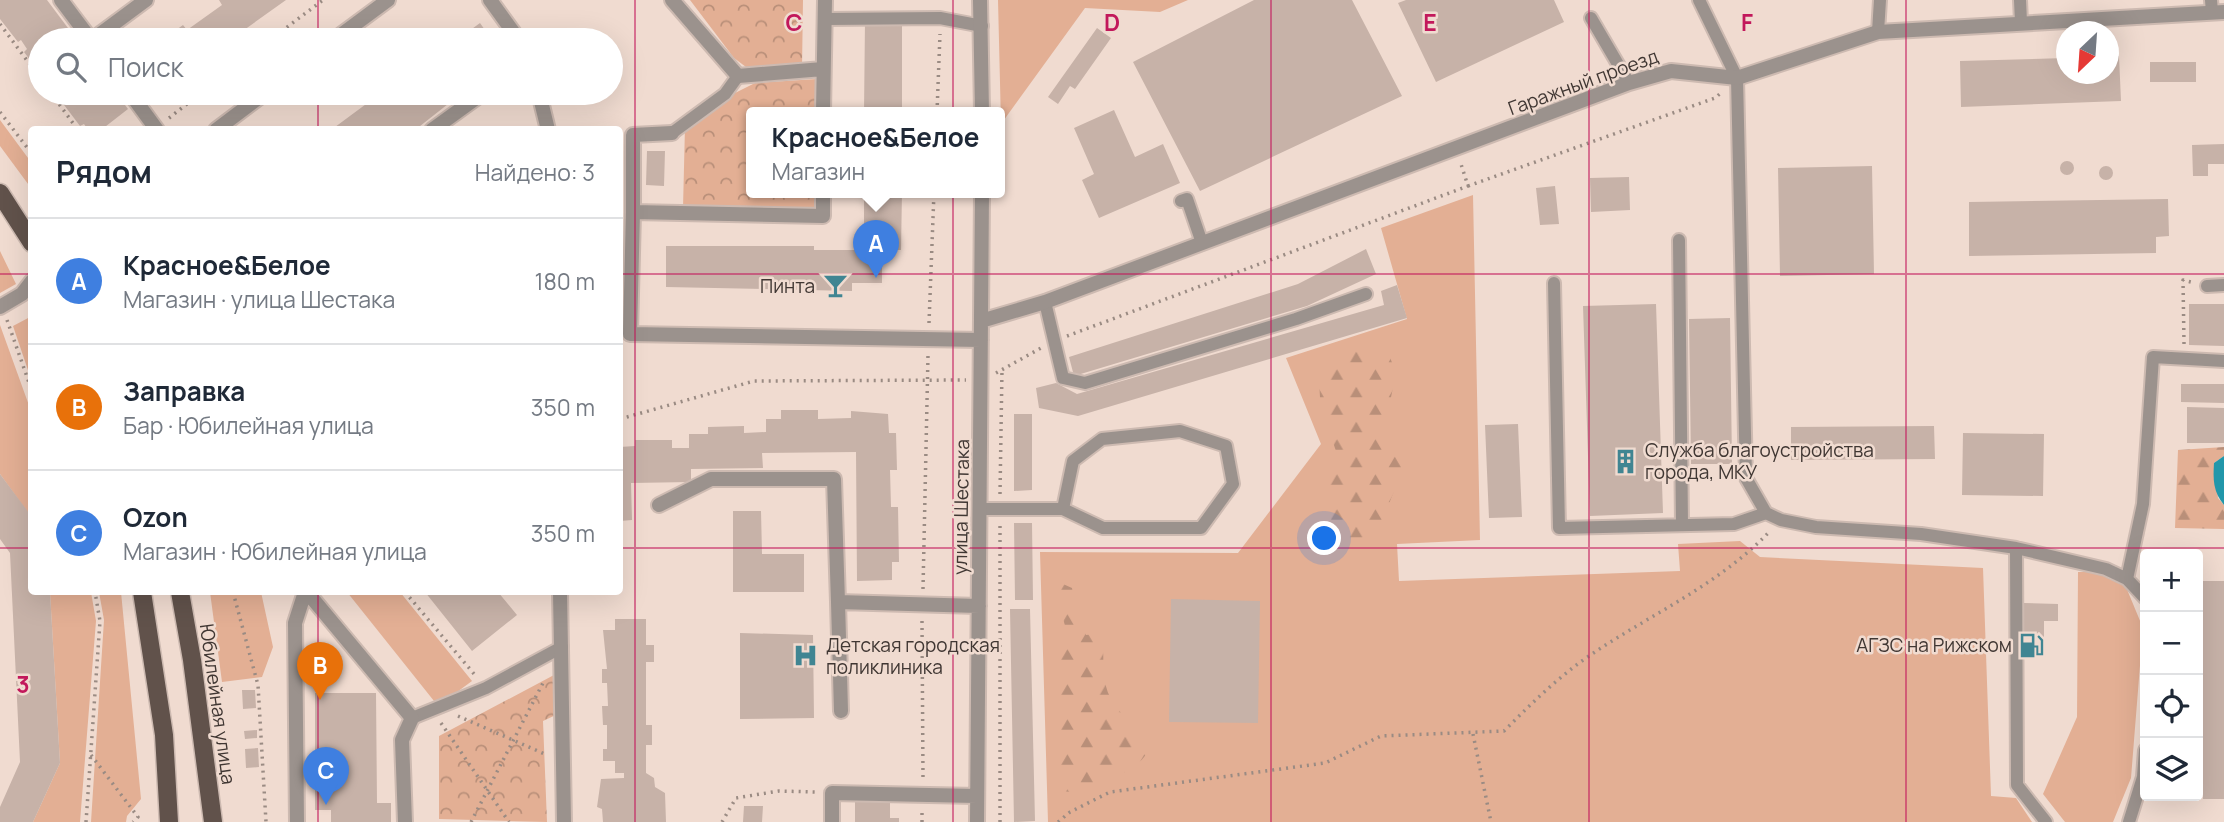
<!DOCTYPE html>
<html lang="ru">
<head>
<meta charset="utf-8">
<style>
	body { margin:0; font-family:Manrope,sans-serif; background:#f2f2f3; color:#1f2937 }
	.controls { position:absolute; right:21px; bottom:21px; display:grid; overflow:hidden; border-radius:7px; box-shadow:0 7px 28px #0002 }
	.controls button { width:63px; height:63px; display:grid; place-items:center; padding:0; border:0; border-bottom:2px solid #e0e1e3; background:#fff; color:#1f2937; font:35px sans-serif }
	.compass { position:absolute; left:2056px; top:21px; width:63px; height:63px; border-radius:50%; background:#fff; box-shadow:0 7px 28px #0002; rotate:205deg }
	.you { position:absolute; left:1325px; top:539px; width:24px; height:24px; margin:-18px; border:5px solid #fff; border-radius:50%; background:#1a73e8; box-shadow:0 0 0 10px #1a73e833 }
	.badge { display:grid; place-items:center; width:46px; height:46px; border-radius:50%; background:#408592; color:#fff; font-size:23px; font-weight:700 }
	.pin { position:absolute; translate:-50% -58px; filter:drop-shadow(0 2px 4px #0008) }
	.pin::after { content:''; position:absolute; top:37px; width:24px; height:21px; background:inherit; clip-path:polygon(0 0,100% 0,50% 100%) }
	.popup { position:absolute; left:746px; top:107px; width:259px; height:91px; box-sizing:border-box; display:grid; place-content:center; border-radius:7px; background:#fff; filter:drop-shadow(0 2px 5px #0005); font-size:23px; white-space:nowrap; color:#747a83 }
	.popup b { font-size:26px; color:#1f2937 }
	.popup::after { content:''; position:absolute; left:50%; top:100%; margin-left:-14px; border:14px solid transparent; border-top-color:#fff }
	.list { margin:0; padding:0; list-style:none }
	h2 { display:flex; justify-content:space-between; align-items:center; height:91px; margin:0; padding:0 28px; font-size:30px }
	h2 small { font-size:23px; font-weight:400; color:#747a83 }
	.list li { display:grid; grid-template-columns:46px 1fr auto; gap:21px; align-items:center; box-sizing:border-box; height:126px; padding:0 28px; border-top:2px solid #e0e1e3 }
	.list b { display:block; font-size:26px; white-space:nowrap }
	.list p { margin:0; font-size:23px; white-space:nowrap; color:#747a83 }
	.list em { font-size:23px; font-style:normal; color:#747a83 }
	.icon { flex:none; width:38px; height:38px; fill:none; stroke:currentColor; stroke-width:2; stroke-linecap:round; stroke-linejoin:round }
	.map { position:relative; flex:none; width:2224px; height:822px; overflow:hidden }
	.search { position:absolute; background:#fff; box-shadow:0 7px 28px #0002; left:28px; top:28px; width:595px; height:77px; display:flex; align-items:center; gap:18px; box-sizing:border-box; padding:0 24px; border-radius:38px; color:#747a83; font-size:26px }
	.panel { position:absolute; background:#fff; box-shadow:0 7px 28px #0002; left:28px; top:126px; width:595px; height:469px; border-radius:7px }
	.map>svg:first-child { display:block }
</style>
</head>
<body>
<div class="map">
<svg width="2224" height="822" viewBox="0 0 2224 822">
	<defs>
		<pattern id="forest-firs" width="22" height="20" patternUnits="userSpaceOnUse" patternTransform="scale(1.75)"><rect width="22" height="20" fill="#e3af94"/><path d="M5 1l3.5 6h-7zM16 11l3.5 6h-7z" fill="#b98f79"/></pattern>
		<pattern id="park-crowns" width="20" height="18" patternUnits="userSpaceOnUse" patternTransform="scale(1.75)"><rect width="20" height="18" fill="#e3af94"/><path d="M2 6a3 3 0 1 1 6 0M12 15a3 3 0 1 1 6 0" fill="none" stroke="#b98f79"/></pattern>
	</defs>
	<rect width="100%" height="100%" fill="#f0dbd0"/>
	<path fill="#e3af94" d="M998,0H1188L1160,12L1085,8L1001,124Z
		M0,120L31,162V188L0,146Z
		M1473,195L1480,540L1397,544L1399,581L1680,571L1678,544L1740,541L1760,557L1983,568L1991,796L2016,798L2032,822H1048L1040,552L1238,553L1321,444L1286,358L1407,319L1381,228Z
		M0,251L16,284L0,293Z
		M30,317L32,322L31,379L13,326Z
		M0,325L31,411V517L0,474Z
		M2078,572H2103L2126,587L2143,628L2131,778L2113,822H2065L2043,794L2077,717Z
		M50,592H91L96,621L80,822H33L60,763Z
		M99,592H121L141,799L127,816L126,822H91L104,620Z
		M210,592H261L273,647L262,677L222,682Z
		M347,592H400L472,681L438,706Z"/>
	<path fill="url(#forest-firs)" d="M1360,344L1386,347L1396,373L1384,431L1410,459C1400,482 1385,503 1384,527C1369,540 1362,551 1342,542C1336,539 1333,536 1332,530C1328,510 1335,507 1323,488L1337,454C1321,405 1299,370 1360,344Z
		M2224,447V456L2214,463L2218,498L2224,505V529L2175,528L2178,450Z
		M1063,584L1072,588L1077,617L1086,635L1103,633C1104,651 1101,681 1110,697C1131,736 1182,744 1112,779C1095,787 1078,796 1060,790L1057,771L1059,659L1070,644L1055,589Z"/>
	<path fill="url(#park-crowns)" d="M690,0H803L802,69L750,70L734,58Z
		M817,79V112H752V192H818V211L683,208L685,126L735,93L755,83Z
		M554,675L558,714L543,721L547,822L439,819V736Z"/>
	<path fill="#2297aa" d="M2224,456V505C2213,492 2213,479 2214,463Z"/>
	<path fill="#c7b2a8" d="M0,0H47L77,40H40V73L24,52L27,49L21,40L18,42L0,19Z
		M219,0H286L230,40H162L183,25L187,30L222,5Z
		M1254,0H1352L1402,96L1200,191L1133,62Z
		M1406,0H1554L1564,22L1436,82L1398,3Z
		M865,21H902V112H864Z
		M480,23L492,40H448L462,30L465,34Z
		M1097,28L1111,38L1075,89L1070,86L1058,104L1048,97Z
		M2108,56H2119L2121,101L1961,107L1960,61L2066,58V74H2108Z
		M2150,62H2196V82H2150Z
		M55,93H116L128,109L101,130H88L84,124L80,126Z
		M381,93H462L415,130H331Z
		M1114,110L1135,157L1163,144L1180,183L1099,218L1082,180L1094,174L1074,128Z
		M2224,144V164H2208V176H2193L2192,145Z
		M647,151H665L664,186L646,185Z
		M2060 168a7 7 0 1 1 14 0a7 7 0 1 1-14 0Z
		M1872,166L1874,274L1780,276L1778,168Z
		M2099 173a7 7 0 1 1 14 0a7 7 0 1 1-14 0Z
		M1629,177L1630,210L1591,212L1590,178Z
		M1555,186L1559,224L1540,225L1536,188Z
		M864,192H902L901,250H882V283H852V291L666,287V246H814V250H864Z
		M2168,199L2169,236L2156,237V253L1969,256V202Z
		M1366,249L1376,274L1307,306L1074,376L1069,357L1298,284Z
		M1397,285L1407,318L1078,416L1039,408L1036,388L1056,383L1077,394L1384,305L1381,291Z
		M1656,304L1663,513L1590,516L1583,306Z
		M2189,304H2224V346L2189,345Z
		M1730,318L1732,464H1691L1689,319Z
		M2181,384H2224V403L2181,402Z
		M2187,407L2224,408V443H2187Z
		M781,410H818V419L851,418V411L888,414L889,433H896L897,470H890L891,507H898L899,562H892V580L857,581L856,452L762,453L763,468L691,469V482L631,483L632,520L620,521V447L635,446V440H672V448H689V434H708V427L744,426V433L766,432V419H781Z
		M1014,414H1032V490L1014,491Z
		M1518,424L1522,517L1489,518L1485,425Z
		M1934,426L1935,459L1791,460V427Z
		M1963,433L2044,434L2043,496L1962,495Z
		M0,474L32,517V592H50L60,763L33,822H0V807L20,762L10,553L0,539Z
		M733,511H761L762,554H804V592H733Z
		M1014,523H1032L1033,600H1015Z
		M2201,581H2224V799H2203Z
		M425,592H498L517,615L472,651Z
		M1171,599L1260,601L1258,723L1169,722Z
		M2024,603L2058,604V621H2044V639L2023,638Z
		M1010,609H1030L1035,821L1014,822Z
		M615,619H646V645H654V662H646V725H652V745H646V773L654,778L655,787L665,793L666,822H603L602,809L597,807L601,779L624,778V773H615V761H603V749H607V725H603L602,706H608L607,683H602V669H607L603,630H615Z
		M740,633L813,635L814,718L740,719Z
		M242,690H255L256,708L243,709Z
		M315,693H376L377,803H391V822H331V810H315Z
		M257,730V738L245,739L244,731Z
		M258,748L259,767L246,768L245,749Z
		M855,801H890V818H899V822H855Z
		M744,806H763L762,822H743Z"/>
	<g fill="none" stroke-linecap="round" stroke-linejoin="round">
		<defs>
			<path id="service" d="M1699,0L1737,78L1746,478L1766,513L1781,520L1816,527L1921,534L2016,548L2106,569L2127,579L2145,598
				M2020,0L2021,22
				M2211,0L2212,12
				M1591,18L1629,83
				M826,19L940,18L982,26
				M1878,32L1880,0
				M672,133L725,94L738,76
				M1181,201L1187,199L1202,243
				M1679,240L1682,525
				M1554,283L1559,528L1734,524L1766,513
				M2207,286L2224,285
				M1045,302L1063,378L1085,383L1296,319L1366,294
				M979,509H1063L1103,528H1201L1233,484L1226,446L1180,431L1102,439L1073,461L1063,509
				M2016,548L2017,785L2046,822
				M2127,579L2143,504L2153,357L2224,361
				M412,718L486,688L562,647
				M2129,822L2143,777L2145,750"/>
			<path id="minor" d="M61,0L91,40
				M490,0L519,40
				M672,0L738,76L823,69
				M980,0L982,112
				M92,40L146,0
				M334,40L388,0
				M130,93L157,130
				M539,93L548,130
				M823,112L825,0
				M216,130L265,93
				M432,130L483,93
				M823,192V216L633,212L630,334L981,340
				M633,212V135L672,133
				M0,307L22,294L32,281
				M981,321L1045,302L1629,83L1671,71L1737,78L1878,32L2224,12
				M659,505L711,479H834L838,602L979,606
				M307,592L412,718L402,740L405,822
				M560,592L564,822
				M838,602L841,711
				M297,822L295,623L305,592
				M832,822V793L977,796
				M977,822L982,192"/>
			<path id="primary" d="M0,193L32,243
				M142,592L164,735L169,822
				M180,592L192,660L213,822"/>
		</defs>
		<use href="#service" stroke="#cdbab1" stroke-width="16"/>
		<use href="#minor" stroke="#cdbab1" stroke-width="18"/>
		<use href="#primary" stroke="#cdbab1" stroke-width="21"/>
		<path stroke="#9a8b83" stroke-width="3.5" stroke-dasharray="2 5" stroke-linecap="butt" d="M0,24L40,78
			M270,40L323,0
			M51,93L78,130
			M0,112L32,154
			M937,112L940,34
			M169,118L201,93
			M1468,186L1715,98L1722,92
			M7,320L32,391
			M929,323L934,192
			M1067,336L1468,186L1460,161
			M2184,344L2183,280L2195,283
			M996,373L1041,348
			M620,419L754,381L966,380
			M1000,494L1002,369
			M923,589L928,355
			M233,592L258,685L266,822
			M405,592L475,675
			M922,621L923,778
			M458,716L547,755
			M441,723L509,822
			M1473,734L1491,822
			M91,755L138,817L133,822
			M86,822L100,621L95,592
			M471,822L544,681
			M722,822L736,798L779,791L816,792
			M922,822V810
			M1000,822V523
			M1058,822L1070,812L1110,792L1325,763L1381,736L1504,731C1531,704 1557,678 1589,656C1649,615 1719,585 1770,531"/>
		<use href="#service" stroke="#9b928d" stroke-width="12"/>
		<use href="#minor" stroke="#9b928d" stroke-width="14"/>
		<use href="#primary" stroke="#61524b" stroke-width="18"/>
	</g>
	<path fill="none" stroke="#c2185b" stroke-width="2" stroke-opacity="0.55" d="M318,0V40M635,0V822M953,0V822M1271,0V822M1589,0V822M1906,0V822M318,93V130M0,274H32M620,274H2224M0,548H32M620,548H2224M318,592V822"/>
	<defs>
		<symbol id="bar-bare" viewBox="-9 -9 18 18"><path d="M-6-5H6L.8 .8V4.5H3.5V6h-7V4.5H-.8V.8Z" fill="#408592" stroke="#f0dbd0" stroke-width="2.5" paint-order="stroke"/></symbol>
		<symbol id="building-bare" viewBox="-9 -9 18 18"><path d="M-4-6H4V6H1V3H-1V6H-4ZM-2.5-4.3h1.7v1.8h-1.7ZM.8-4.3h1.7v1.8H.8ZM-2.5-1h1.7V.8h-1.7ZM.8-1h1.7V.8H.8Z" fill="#408592" stroke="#f0dbd0" stroke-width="2.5" paint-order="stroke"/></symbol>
		<symbol id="fuel-bare" viewBox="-9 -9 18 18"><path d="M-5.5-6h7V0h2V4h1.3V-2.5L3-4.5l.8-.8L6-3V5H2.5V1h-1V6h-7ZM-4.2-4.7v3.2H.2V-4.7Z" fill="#408592" stroke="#f0dbd0" stroke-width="2.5" paint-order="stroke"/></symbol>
		<symbol id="hospital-bare" viewBox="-9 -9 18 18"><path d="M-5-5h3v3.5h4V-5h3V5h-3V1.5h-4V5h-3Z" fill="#408592" stroke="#f0dbd0" stroke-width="2.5" paint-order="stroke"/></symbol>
	</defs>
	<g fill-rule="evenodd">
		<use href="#bar-bare" x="818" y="268" width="35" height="35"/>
		<use href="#building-bare" x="1608" y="444" width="35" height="35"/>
		<use href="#fuel-bare" x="2014" y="628" width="35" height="35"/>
		<use href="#hospital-bare" x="788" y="638" width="35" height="35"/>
	</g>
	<g text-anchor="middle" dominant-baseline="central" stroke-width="5" stroke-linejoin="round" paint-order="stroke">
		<g font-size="19" fill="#403733" stroke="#f0dbd0">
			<text transform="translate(1583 82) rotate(-20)">Гаражный проезд</text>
			<text transform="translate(961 507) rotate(-89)">улица Шестака</text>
			<text transform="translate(218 704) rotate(82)">Юбилейная улица</text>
		</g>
		<g font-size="19" fill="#403733" stroke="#f0dbd0" text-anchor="end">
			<text x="815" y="286">Пинта</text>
			<text x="1645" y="450" text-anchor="start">Служба благоустройства<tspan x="1645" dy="22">города, МКУ</tspan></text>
			<text x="826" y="645" text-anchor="start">Детская городская<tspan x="826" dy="22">поликлиника</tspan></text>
			<text x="2012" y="645">АГЗС на Рижском</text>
		</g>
	</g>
	<g font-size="23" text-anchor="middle" font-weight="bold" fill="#c2185b" stroke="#f0dbd0" stroke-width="5" stroke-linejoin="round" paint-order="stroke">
		<text x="794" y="31">C</text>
		<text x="1112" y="31">D</text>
		<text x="1430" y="31">E</text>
		<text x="1747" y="31">F</text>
		<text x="23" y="693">3</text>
	</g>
</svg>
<div class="controls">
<button>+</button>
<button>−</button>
<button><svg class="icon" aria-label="locate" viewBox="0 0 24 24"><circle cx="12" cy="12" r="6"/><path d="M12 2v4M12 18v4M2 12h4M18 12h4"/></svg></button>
<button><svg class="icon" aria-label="layers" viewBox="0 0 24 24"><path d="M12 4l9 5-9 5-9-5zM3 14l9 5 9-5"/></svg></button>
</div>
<svg class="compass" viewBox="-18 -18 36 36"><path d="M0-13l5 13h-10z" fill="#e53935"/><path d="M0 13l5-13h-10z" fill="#747a83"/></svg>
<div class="you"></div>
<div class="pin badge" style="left:876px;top:278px;background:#3f7fe0">A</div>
<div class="popup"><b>Красное&amp;Белое</b>Магазин</div>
<div class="pin badge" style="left:320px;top:700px;background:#e8710a">B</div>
<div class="pin badge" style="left:326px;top:805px;background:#3f7fe0">C</div>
<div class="search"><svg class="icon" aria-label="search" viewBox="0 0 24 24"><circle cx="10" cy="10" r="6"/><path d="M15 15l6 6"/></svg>Поиск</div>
<section class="panel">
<h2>Рядом<small>Найдено: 3</small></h2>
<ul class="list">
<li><span class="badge" style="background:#3f7fe0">A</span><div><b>Красное&amp;Белое</b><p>Магазин · улица Шестака</p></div><em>180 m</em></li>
<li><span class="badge" style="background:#e8710a">B</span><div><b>Заправка</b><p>Бар · Юбилейная улица</p></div><em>350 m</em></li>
<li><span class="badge" style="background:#3f7fe0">C</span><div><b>Ozon</b><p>Магазин · Юбилейная улица</p></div><em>350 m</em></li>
</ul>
</section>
</div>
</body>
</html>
